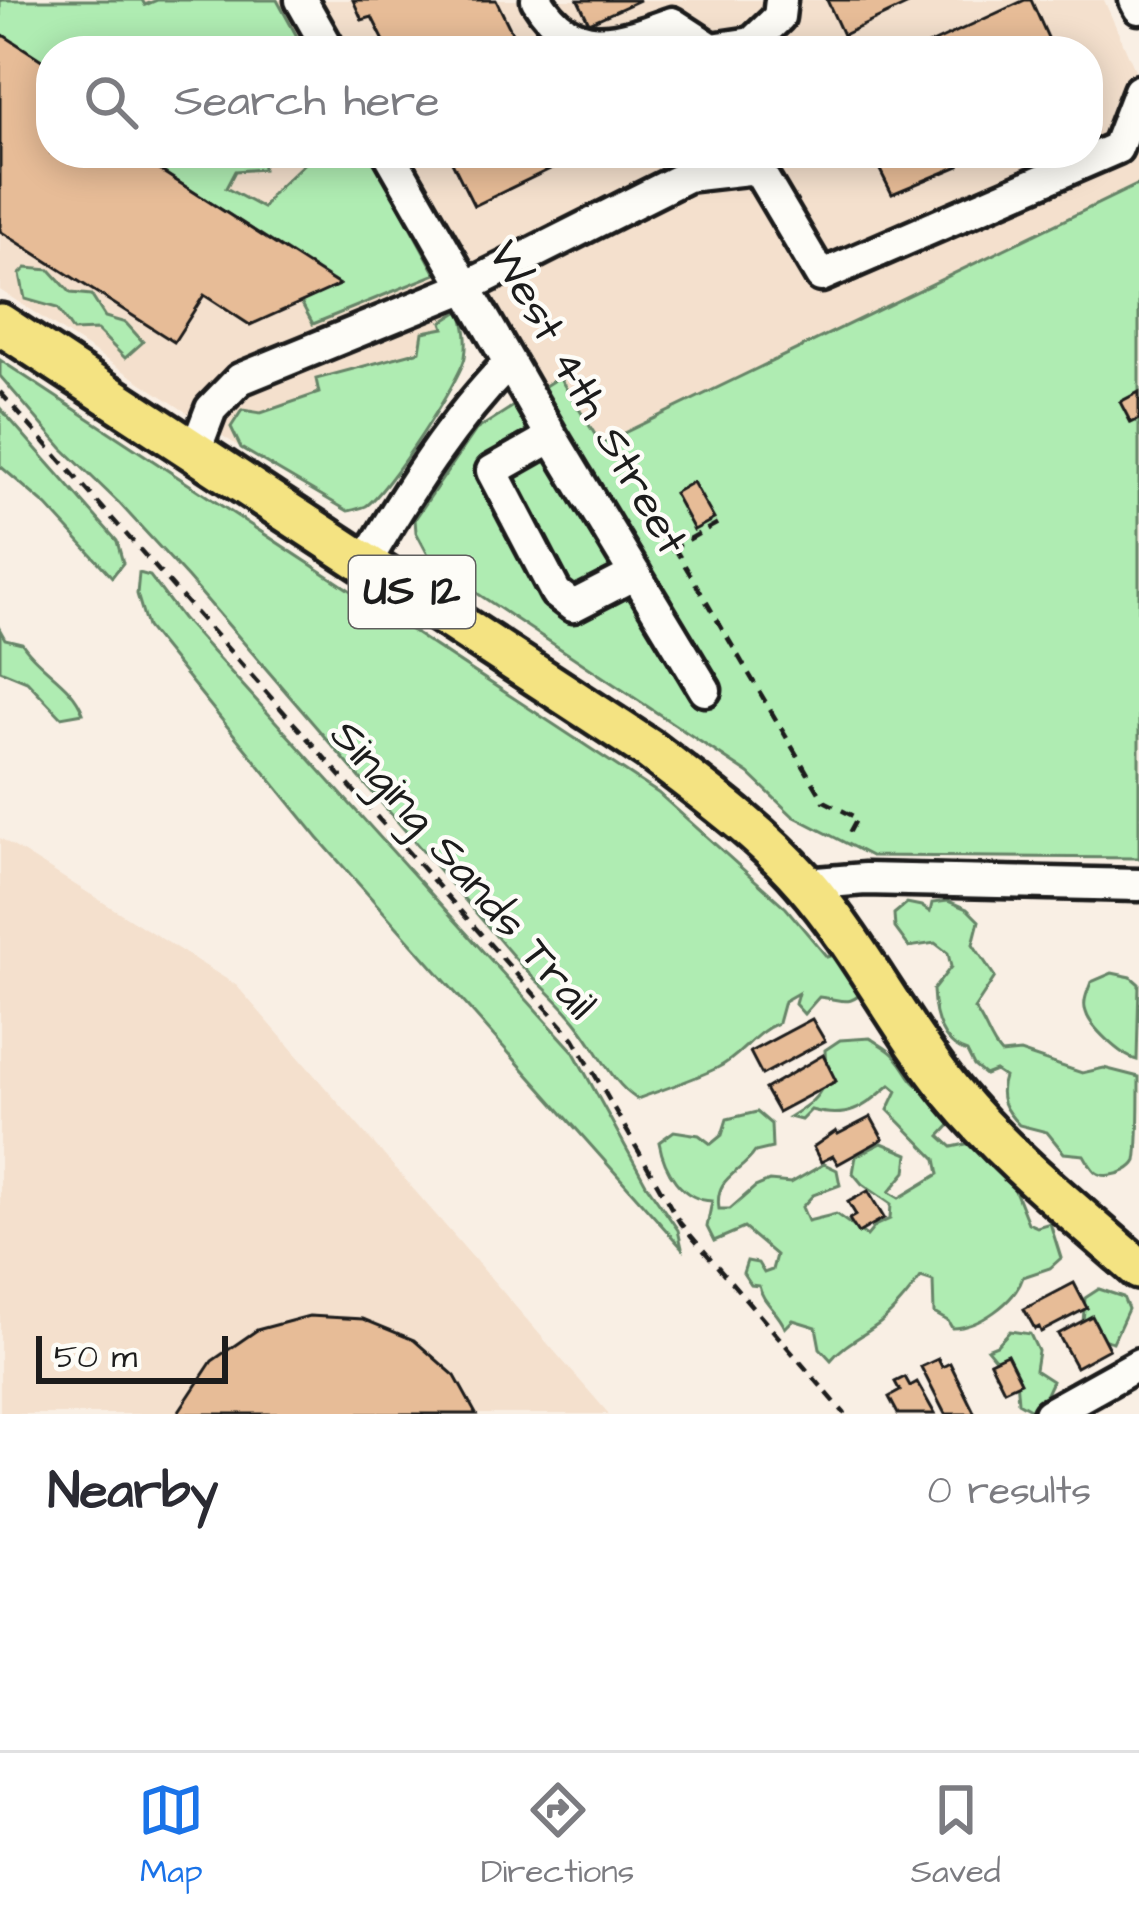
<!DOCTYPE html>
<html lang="en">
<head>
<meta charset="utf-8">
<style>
	body { margin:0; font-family:"Architects Daughter",sans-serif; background:#f2f2f3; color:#2b2b33 }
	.scale { position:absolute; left:36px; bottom:30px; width:192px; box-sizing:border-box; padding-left:12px; border:6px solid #1c1c1c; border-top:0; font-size:33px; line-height:42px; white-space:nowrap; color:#1c1c1c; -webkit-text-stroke:9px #fdfcf7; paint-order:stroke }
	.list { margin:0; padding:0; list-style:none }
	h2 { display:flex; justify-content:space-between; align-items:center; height:156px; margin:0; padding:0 48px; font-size:51px }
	h2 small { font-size:39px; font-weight:400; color:#7c7c81 }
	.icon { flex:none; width:66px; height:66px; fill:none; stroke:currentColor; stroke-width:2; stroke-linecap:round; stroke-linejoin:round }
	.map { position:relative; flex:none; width:1139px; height:1414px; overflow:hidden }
	.search { position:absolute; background:#fff; box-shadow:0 6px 30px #0003; left:36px; right:36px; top:36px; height:132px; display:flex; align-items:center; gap:30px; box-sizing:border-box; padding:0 42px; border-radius:48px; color:#7c7c81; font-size:45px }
	.sheet { height:336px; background:#fff }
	nav { display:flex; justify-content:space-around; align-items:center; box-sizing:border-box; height:168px; border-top:3px solid #e1e1e2; background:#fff; font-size:33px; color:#7c7c81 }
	nav a { display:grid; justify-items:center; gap:6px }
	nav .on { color:#1a73e8 }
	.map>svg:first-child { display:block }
</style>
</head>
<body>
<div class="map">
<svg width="1139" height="1414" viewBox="0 0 1139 1414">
	<rect width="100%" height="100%" fill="#f9efe4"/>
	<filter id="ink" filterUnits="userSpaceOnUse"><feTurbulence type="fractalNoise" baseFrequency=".00833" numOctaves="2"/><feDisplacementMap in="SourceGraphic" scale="24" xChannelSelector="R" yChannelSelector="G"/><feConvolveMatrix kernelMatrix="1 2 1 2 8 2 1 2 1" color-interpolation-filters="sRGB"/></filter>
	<g filter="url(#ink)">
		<path fill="#f4e0cd" d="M0,0H282L312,51H51V153H371L461,310L442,322L445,328L420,351L317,379L319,393L260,413L242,410L231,427L241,448L0,290Z
			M321,0H1104L1139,79V184L600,444L559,378L543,387L409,153H1088V51H350Z
			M0,838L236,985L609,1414H0Z"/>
		<path fill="#afecb2" stroke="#668467" stroke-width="3" d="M0,0H142L145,5L157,0H277L305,51H51V66L0,33Z
			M133,153H262L263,169L235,171L226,188L263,208L272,194L313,155L370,153L436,274L313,324L301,302L338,284Z
			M1139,184V858L871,856L793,816L749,774L433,564L416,532L415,519L476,430L559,377L601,444Z
			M26,268L50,270L71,293L91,295L105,317L126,323L143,342L125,358L97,330L73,331L57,308L25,299L20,274Z
			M461,310C465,326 468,340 465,357C461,379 386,494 366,506C365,507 349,511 348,511L241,448L231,427L242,410L261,413L319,393L316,379L420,351L423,332L444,328L442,322Z
			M0,360L658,793L786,908L827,957L836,954L870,987C846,1008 847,1000 819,997L804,1014L795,1004L798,993L784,1001L778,1023C753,1033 741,1057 717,1068C692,1080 664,1089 637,1099C611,1082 599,1051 579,1026C562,1003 539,984 520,964L188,578L119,503L62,448L0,376Z
			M0,408L117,541L123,563L112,577L47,506L0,466Z
			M139,573L150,576L182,618L573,1051L646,1184L678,1230L682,1248L318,838L218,715L147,627L137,594Z
			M0,630L5,639L22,643C38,669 72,682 83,713L61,717L27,681L0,670Z
			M948,901L967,909L979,921L973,944L995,977L974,1009C987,1024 988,1040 1001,1054L1020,1052L1082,1073L1104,1068L1139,1077C1139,1097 1139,1145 1136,1161C1132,1169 1120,1174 1112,1175C1095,1178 1092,1168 1084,1155L1064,1153L1047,1132L1019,1125C1004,1109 997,1098 1004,1077L995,1071L985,1075L974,1066L967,1052C940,1044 934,1015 933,990L951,967L948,953L935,943L909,947L895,928L894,914L907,903L921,906L930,912L932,903Z
			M1112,973L1131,977L1139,984L1137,1060C1121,1056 1090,1027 1086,1012C1082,1002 1088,991 1091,982Z
			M870,1038C877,1043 889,1049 895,1056C914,1077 906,1086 939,1092L950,1106L953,1122L940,1136L952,1147L984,1140L1010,1165L1014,1188L1028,1223L1037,1227L1050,1223L1061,1258L1050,1268L1023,1277C1015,1302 978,1328 952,1328L948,1321L934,1313L933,1281L921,1277C908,1294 896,1310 880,1323C863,1336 844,1344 831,1360L820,1348L816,1327L793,1320L785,1328C779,1312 762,1302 759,1286L751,1285L743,1273L747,1261L758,1263L764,1273L772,1270L776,1255L744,1228L714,1241L707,1227L712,1201C681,1200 664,1170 659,1142L674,1131L699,1135L711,1144L722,1135L727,1119L757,1112L771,1124L772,1148L755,1152C741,1174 714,1176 719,1209H730L755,1187L769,1181L791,1183L824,1164L837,1170L840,1185L813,1195L802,1207L808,1221L836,1214L867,1236L876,1225L890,1219L891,1204L862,1184L853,1173L856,1156L882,1143L908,1154L906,1172L889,1192L899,1198L939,1174L936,1159L888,1110L897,1091L890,1085C862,1109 848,1120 811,1110L801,1120L789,1117C822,1097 827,1090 825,1050L840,1040Z
			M1099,1289L1123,1297L1128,1309L1113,1342L1082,1334L1085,1298Z
			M1010,1331L1030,1334L1038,1351L1035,1370L1052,1381L1037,1413L1018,1402L1016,1378L1010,1377L987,1349L997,1345Z"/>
		<path fill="#e7bc97" stroke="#1c1c1c" stroke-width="3" d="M353,0H496L521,51H389L372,17L362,20Z
			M578,0H640L589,23Z
			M827,0H917L843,35Z
			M1025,0H1031L1054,51H915Z
			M0,33L51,66V153H133L339,285L250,325L204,295L174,342L0,231Z
			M464,153H583L474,206L451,160Z
			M889,153H953L959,166L892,194L875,160Z
			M1139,392V419L1131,423L1120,402Z
			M693,482L714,519L694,530L674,493Z
			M812,1019L825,1041L762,1075L750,1052Z
			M823,1055L836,1081L778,1112L765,1089Z
			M871,1117L883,1139L838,1164L833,1156L821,1162L813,1147L836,1131L838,1134Z
			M868,1191L884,1218L858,1233L849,1219L856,1215L848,1202Z
			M1074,1283L1087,1308L1041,1332L1039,1327L1035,1329L1024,1309Z
			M309,1316L363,1319L414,1340L455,1376L476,1414H177L212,1361L257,1330Z
			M1092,1316L1109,1349L1076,1367L1058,1334Z
			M1007,1354L1021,1382L1004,1390L990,1362Z
			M938,1359L942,1367L950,1363L975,1414H945L921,1367Z
			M905,1377L910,1386L917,1382L935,1414H898L889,1397L900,1391L895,1382Z"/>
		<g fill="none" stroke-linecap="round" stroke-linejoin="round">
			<defs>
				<path id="minor" d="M301,0L330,51
					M537,0C574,60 617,43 672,23L712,49L752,43L779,17L781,0
					M1135,0L1139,8
					M389,153L552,437L705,690
					M552,437L492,471L556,593L573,606L635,574
					M195,451L211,409L240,379L466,287L687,176L757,168L821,276L1117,148L1139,91
					M366,562C407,492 452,421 509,363
					M805,884L865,879L1139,885
					M1049,1414L1139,1364"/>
				<path id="major" d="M0,324L650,750C703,791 758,830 803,881C860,946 898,1025 952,1092C1006,1158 1075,1212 1139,1269"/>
			</defs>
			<use href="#minor" stroke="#1c1c1c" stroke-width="39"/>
			<use href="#major" stroke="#1c1c1c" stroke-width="48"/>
			<path stroke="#1c1c1c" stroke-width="4.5" stroke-dasharray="12 9" stroke-linecap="butt" d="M0,392L574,1039L680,1223L845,1414
				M674,547L824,801L857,818L849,833
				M670,550L718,523"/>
			<use href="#minor" stroke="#fdfcf7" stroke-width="30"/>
			<use href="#major" stroke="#f4e382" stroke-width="39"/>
		</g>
	</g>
	<g text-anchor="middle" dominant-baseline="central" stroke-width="9" stroke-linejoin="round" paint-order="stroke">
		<rect fill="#fdfcf7" stroke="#605f5e" stroke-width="3" x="349" y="556" width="126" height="72" rx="9"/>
		<g font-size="42" font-weight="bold" fill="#1c1c1c">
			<text x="412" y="592">US 12</text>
		</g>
		<g font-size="45" fill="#1c1c1c" stroke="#fdfcf7">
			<text transform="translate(587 398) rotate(60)">West 4th Street</text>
			<text transform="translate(463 870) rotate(49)">Singing Sands Trail</text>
		</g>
	</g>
</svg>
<div class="scale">50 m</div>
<div class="search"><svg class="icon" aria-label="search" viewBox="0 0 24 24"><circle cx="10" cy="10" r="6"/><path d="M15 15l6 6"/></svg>Search here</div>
</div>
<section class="sheet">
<h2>Nearby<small>0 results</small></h2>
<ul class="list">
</ul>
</section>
<nav>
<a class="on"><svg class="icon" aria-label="map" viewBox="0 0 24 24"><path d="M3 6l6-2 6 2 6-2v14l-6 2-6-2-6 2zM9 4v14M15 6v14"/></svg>Map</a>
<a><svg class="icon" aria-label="directions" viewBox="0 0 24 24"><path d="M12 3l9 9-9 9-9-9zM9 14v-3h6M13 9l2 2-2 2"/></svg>Directions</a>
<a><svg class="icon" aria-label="saved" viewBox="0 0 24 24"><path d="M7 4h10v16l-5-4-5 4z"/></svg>Saved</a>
</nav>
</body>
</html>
